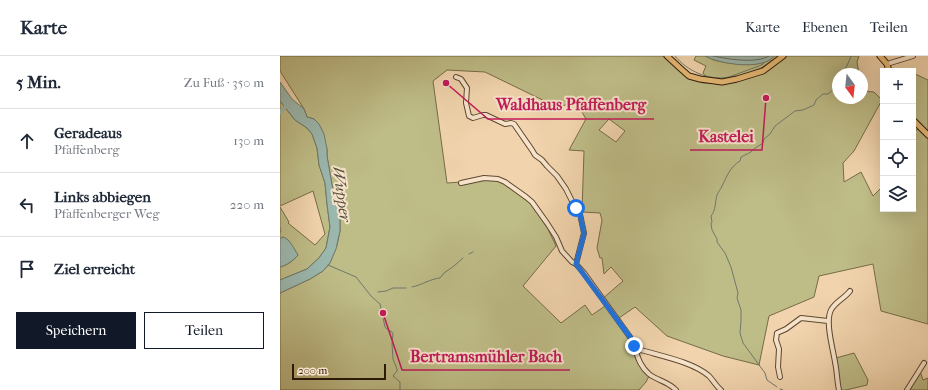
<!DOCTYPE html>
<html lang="de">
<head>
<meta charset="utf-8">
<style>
	body { margin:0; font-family:"IM FELL French Canon",serif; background:#f2f2f3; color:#1f2937 }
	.controls { position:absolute; right:12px; top:12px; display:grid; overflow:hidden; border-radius:0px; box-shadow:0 4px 16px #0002 }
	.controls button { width:36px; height:36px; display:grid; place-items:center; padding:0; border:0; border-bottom:1px solid #e0e1e3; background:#fff; color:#1f2937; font:20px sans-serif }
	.compass { position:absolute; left:552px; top:12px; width:36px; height:36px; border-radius:50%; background:#fff; box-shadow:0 4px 16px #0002; rotate:165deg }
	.scale { position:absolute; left:12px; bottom:10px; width:94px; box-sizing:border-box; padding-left:4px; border:2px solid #2d1a07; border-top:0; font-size:11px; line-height:14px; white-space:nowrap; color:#2d1a07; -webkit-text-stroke:3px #f6e3ca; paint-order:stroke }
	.stop { position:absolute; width:12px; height:12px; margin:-9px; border:3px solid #1a73e8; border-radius:50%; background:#fff }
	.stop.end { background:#1a73e8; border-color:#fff; box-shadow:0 1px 4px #0008 }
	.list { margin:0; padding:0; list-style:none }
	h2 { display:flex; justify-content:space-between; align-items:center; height:52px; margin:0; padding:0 16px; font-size:17px }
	h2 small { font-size:13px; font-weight:400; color:#747a83 }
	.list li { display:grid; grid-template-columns:26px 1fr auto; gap:12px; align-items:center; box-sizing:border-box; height:64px; padding:0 16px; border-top:1px solid #e0e1e3 }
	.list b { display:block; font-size:15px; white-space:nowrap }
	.list p { margin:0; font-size:13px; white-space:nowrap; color:#747a83 }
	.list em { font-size:13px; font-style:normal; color:#747a83 }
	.actions { display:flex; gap:8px; padding:12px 16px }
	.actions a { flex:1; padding:9px 0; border:1px solid #111827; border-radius:0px; text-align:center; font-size:14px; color:#111827 }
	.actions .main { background:#111827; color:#fff }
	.icon { flex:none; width:22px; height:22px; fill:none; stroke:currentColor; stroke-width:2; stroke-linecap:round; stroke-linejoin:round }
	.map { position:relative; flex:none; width:648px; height:334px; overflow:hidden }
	header { display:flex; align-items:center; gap:24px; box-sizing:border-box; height:56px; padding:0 20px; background:#fff; border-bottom:1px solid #e0e1e3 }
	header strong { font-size:19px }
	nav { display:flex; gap:22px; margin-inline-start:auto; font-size:14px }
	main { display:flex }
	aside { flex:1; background:#fff }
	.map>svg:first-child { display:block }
</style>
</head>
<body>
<header>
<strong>Karte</strong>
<nav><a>Karte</a><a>Ebenen</a><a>Teilen</a></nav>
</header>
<main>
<aside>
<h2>5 Min.<small>Zu Fuß · 350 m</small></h2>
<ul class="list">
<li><svg class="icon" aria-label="ahead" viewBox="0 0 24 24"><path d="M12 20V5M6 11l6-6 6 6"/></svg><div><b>Geradeaus</b><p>Pfaffenberg</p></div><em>130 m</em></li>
<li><svg class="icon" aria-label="left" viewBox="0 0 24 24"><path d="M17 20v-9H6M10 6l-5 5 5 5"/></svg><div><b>Links abbiegen</b><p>Pfaffenberger Weg</p></div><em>220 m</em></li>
<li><svg class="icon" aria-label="arrive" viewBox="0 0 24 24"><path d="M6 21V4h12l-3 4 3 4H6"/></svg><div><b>Ziel erreicht</b></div></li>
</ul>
<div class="actions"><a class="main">Speichern</a><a>Teilen</a></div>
</aside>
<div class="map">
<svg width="648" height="334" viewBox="0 0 648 334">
	<rect width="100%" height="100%" fill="#f1d4ad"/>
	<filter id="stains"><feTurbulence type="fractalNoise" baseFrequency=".005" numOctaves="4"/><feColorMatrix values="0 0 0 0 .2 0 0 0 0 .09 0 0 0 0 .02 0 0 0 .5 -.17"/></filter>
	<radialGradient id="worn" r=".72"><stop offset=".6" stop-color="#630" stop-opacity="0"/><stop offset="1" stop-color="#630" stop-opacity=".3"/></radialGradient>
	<path fill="#bebc87" stroke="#766b47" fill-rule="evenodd" d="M0,0H384L407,21L423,27H444L482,16L499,6L506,0H579L577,6L579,18H558V42H582V34V35L594,36L602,44L574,95L563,107L564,126L581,116L593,140L603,130V153H633V74H637L638,71L648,82V268L601,255L593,208L539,220L534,241L489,260L479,309L443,300L387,280L355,251L336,264L348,280L359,309L369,320L366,326L359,334H0V237L30,223L43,215L50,207L57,189L60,175V159L52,129L47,100V93L34,63L27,61L24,53L0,15ZM167,14L205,16L279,52L295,44L306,63L289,94L304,95L302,156L320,157L322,164L317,192L320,202H322L324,218L331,211L343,225L321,244L325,250L312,259L305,249L281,267L243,230L276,190L268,173L251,147L231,131L219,124L205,123L193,125L181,129V126L167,127L153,25ZM329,63L345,75L336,86L319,74Z
		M416,0C418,0 422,0 425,0C428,1 431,3 434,4C448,8 484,13 494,0H500L489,8L481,12L455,22L445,24L428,23L423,17L426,10L414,4Z
		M633,18H635L648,24V77L633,62Z
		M0,45L15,64L27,72L32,78L37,92L39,109L45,127L47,148L50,171L46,192L39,202L27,213L0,224V211C7,209 13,205 18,199L8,184L3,181L0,183V177L1,174L0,171V151L9,166L8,167L35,189L45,178L33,135L0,150Z
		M574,297L588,324L587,329L566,334H560L556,302Z
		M640,315L643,324L648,322V334H628Z"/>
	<path fill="#9bb8af" stroke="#6f796c" d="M425,0H494C483,15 439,8 425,0Z
		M0,26L12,43L24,53L27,61L34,63L39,68L44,78L47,93V100L52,129L60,159V175L56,193L50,207L43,215L30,223L0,237V224L27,213L39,202L46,192L50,171L47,148L45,127L39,109L37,92L32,78L27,72L15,64L0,45Z
		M3,181C10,183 14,193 18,199C13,205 7,209 0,211V183Z"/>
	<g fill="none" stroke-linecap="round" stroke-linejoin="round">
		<path stroke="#64695b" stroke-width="1" d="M433,0C448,3 476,8 489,0"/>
		<path stroke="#6f796c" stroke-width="1" d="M395,0C407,15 429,25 449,21L479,10L483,8L484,6
			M563,18L570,3L571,0
			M189,198L193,196
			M48,209L76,221L91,240L100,248L105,271L107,273L112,276L113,278L112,288L113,303L117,313V315L113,320L120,326V334
			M132,231C142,229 150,223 160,222L164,217L174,210L183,202
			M98,236L106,235L113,232H126
			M497,331L487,324L485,317L463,287L460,277L461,265V254L457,242L458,237L451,211L445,197L437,186V183L432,174L431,168L432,166L431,160C436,154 435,146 437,139C438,136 441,133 442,130C447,120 450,111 460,105L461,101L471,96L474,93L483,87L484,83L490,78L495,70L515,55L523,54L534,49L536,44L543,38H548L555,32L558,27
			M500,333L503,334"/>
		<path stroke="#9bb8af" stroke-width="3.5" d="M0,57L7,49"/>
		<defs>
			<path id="minor" d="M607,8L633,0
				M176,21L181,23L187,32L186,47L189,60L193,62L203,59H206L225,68L231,67L234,68L252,94L255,99L262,104L267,110L277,120L286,133L293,147L300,158L304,177L296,208
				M181,127L204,122L218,123L225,126L246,141L252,146L267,167L276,181L282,195L292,206L296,208L304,217L350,281C357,294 357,308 369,318C378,325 387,325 396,334
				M356,295L361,294C381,300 413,306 429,320C433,324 436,330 441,334
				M500,321L498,311L499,293L496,284L497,277L506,273L521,262L548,265
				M559,334C557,325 557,315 555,306C553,293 545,266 551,254C555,246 565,242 570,235
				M627,334L639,315L644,307"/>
			<path id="major" d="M387,0L400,12L409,20L420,23L442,26L457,23L483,15L503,0
				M600,0L607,8L609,15
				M633,64L648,79"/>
		</defs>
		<use href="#minor" stroke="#5e4830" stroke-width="6"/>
		<use href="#major" stroke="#2d1a07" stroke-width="7"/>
		<use href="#minor" stroke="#f6e3ca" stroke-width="4"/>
		<use href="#major" stroke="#e8ba76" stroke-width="5"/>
	</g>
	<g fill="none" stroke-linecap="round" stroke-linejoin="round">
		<path stroke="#1a73e8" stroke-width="5" d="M296,152L300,158L304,178L296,208L350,281L354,290"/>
	</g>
	<g text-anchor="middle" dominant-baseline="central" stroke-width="4" stroke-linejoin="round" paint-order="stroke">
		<g font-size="16" font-style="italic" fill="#4e4939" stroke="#f6e3ca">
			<text transform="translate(62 138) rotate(82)">Wupper</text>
		</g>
	</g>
	<path fill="none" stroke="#c2185b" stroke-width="1.5" d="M166 27L208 63H374M486 42L482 94H410M103 257L122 314H290"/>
	<g fill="#c2185b" stroke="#f6e3ca" stroke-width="1.5">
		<circle cx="166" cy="27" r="4"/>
		<circle cx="486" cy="42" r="4"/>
		<circle cx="103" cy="257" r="4"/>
	</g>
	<g font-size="16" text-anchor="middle" font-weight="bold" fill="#c2185b" stroke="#f6e3ca" stroke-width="4" stroke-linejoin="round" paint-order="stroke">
		<text x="291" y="54">Waldhaus Pfaffenberg</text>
		<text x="446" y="86">Kastelei</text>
		<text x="206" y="306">Bertramsmühler Bach</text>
	</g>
	<rect width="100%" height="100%" filter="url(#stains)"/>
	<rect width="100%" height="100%" fill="url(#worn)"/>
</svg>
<div class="controls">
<button>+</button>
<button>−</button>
<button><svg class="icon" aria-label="locate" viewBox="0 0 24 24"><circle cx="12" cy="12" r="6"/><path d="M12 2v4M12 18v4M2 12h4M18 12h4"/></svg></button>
<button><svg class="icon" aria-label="layers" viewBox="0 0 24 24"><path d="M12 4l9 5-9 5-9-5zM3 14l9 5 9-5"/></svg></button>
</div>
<svg class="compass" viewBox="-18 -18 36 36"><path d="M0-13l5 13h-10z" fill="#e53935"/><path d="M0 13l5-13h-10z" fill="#747a83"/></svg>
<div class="scale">200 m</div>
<div class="stop" style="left:296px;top:152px"></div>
<div class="stop end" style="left:354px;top:290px"></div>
</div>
</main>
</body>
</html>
